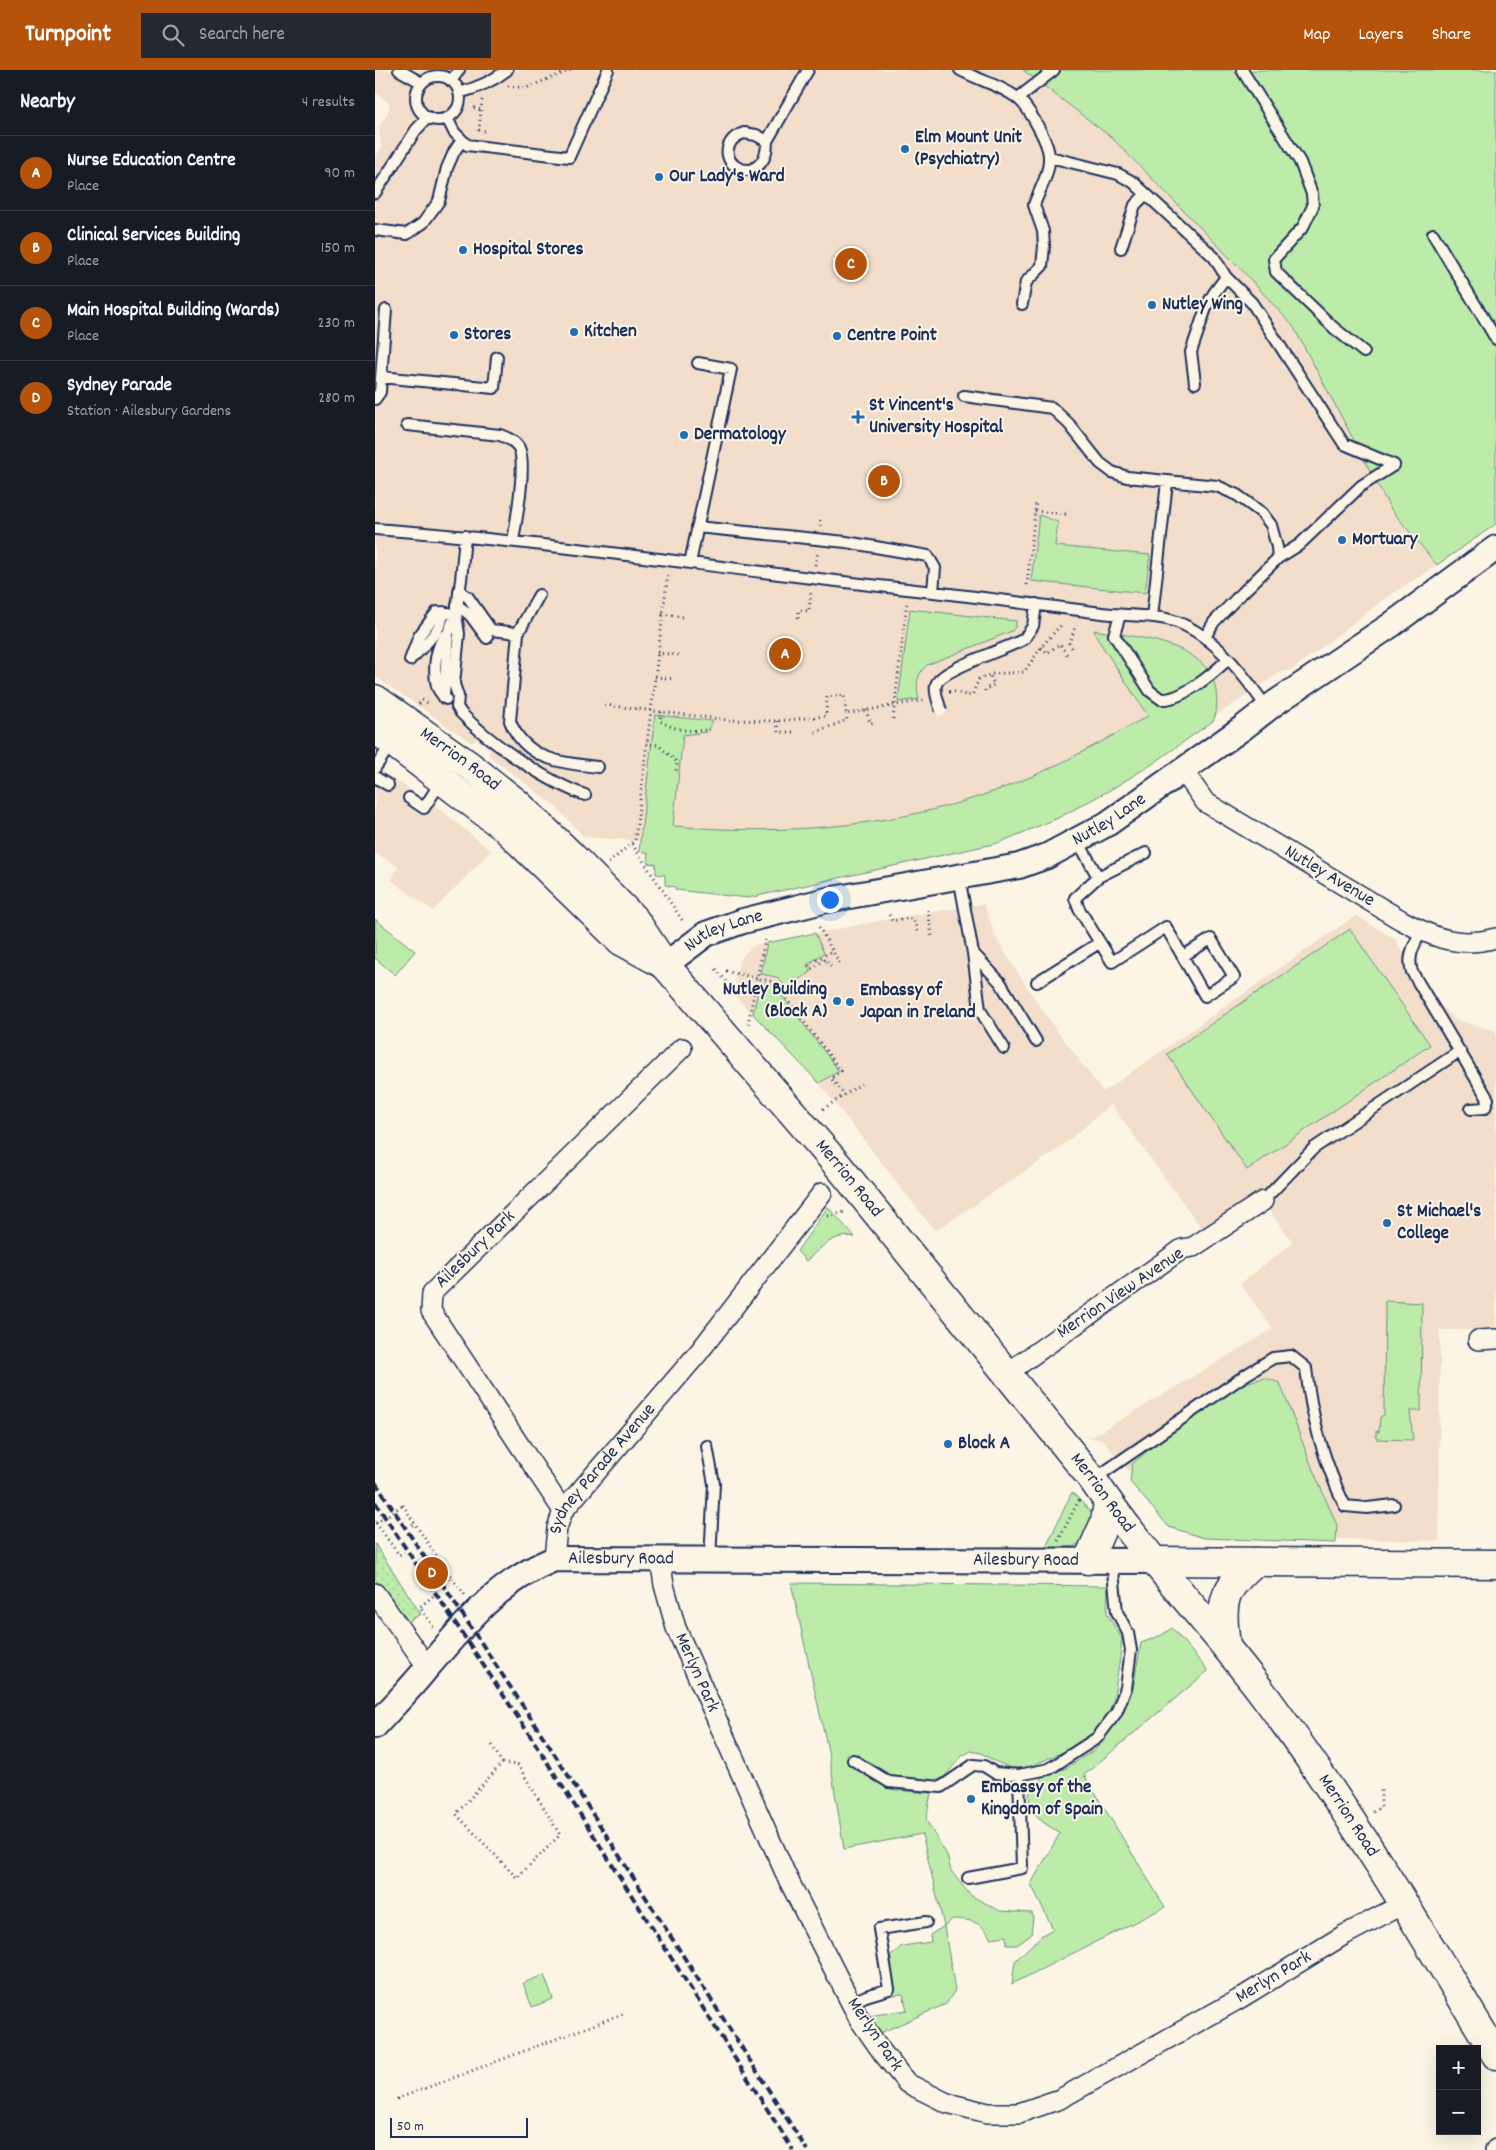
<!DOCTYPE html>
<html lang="en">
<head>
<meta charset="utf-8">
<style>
	body { margin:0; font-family:Dekko,sans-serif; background:#242831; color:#f1f3f6 }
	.controls { position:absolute; right:15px; bottom:15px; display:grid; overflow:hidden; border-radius:0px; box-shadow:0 5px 20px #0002 }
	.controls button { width:45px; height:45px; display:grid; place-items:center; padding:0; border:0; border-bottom:1px solid #363941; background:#171b24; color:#f1f3f6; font:25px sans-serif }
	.scale { position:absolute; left:15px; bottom:12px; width:138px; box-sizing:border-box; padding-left:5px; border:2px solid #1b2f5e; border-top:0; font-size:14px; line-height:18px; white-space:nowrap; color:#1b2f5e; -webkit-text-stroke:4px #fcf5e5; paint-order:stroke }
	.you { position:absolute; left:454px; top:829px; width:18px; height:18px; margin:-12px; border:4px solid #fff; border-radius:50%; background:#1a73e8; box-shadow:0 0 0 8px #1a73e833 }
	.badge { display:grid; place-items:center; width:32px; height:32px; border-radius:50%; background:#b45309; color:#fff; font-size:16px; font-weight:700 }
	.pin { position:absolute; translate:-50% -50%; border:2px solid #fff; box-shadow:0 1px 5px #0006 }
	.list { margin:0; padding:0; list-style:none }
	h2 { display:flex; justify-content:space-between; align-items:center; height:65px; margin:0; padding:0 20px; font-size:21px }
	h2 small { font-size:16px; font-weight:400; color:#9ea1a6 }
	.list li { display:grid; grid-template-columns:32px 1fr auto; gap:15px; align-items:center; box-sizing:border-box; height:75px; padding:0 20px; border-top:1px solid #363941 }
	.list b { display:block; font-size:19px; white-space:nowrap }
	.list p { margin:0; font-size:16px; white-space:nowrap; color:#9ea1a6 }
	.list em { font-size:16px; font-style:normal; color:#9ea1a6 }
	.icon { flex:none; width:28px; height:28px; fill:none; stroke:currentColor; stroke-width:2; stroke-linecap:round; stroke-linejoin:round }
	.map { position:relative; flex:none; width:1121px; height:2080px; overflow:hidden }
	header { display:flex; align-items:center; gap:30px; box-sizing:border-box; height:70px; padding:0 25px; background:#b45309; color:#fff }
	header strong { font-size:24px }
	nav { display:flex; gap:28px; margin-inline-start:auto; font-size:18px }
	.search { width:350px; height:45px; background:#242831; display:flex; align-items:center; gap:12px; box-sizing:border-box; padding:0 18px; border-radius:0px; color:#9ea1a6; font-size:19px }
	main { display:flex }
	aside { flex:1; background:#171b24 }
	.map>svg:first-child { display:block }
</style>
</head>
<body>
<header>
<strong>Turnpoint</strong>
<div class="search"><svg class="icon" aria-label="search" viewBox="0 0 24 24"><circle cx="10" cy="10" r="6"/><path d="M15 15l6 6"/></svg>Search here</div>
<nav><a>Map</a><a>Layers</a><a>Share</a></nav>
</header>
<main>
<aside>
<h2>Nearby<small>4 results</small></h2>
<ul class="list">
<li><span class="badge">A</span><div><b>Nurse Education Centre</b><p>Place</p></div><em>90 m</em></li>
<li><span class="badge">B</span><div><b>Clinical Services Building</b><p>Place</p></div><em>150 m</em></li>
<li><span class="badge">C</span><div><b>Main Hospital Building (Wards)</b><p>Place</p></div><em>230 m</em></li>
<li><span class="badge">D</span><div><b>Sydney Parade</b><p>Station · Ailesbury Gardens</p></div><em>280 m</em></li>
</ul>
</aside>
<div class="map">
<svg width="1121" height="2080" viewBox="0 0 1121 2080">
	<defs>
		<pattern id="park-dots" width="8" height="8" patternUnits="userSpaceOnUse" patternTransform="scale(1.25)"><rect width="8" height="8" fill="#bdecaa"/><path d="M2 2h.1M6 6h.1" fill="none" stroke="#a2cb95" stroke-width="1.8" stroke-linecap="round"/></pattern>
	</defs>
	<rect width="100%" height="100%" fill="#fcf5e5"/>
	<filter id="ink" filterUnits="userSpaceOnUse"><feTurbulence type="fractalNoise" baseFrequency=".02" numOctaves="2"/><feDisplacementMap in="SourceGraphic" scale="10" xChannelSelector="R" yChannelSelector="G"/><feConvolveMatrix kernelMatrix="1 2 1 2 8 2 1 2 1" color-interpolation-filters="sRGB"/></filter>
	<g filter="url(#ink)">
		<path fill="#f2decb" d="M0,0H648L736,67L865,198L918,256L1015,438L1062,495L1008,530L917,600L906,602L842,645L838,651L779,693L684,748L643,765L587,781L487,801L373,828L301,820L300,817L290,815V805L281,804V794L272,793L273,783L264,781V771L209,767L181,737L113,685L116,680L101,669L97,673L0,606V87L6,78L4,57L12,44L15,34L0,22Z
			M0,697L66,740L116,781L58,841L16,810L24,797L0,783Z
			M609,834L621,867L634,889L667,940L728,1022L981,845L1021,870L1026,881L1044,890L1042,901L1058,927L1080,950L1121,961V1265L1107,1264L1099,1260H1065L1064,1471L962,1469L961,1473L829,1468L794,1457L755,1412V1402L728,1370L715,1368L898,1259L865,1214L918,1173L883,1125L830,1163L736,1034L685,1078L560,1161L444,1013L361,927L360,909L364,891L375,878L380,875L519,848Z"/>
		<path fill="#bdecaa" stroke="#6c8e84" d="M648,0H1121V454L1062,495L1015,438L918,256L865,198L736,67Z
			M664,445L683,452L680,476L775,485L770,523L656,511Z
			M535,539L641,551V556L637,561L552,595C541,605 541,615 544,629L523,632Z
			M719,560C759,567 834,571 841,621C842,633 843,641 838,651L779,693L735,720L683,748L623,773L373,828L301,820L300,817L290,815V805L281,804V794L272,793L273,783L264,781L280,645L338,651L331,662L308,665L298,756C414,766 532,757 641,713C687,695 729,670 773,646L722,568Z
			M0,849L40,881L20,905L0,888Z
			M975,859L1055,975L872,1100L792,984Z
			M440,863L449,883L432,895L436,902L411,917L401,907L386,904L392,873Z
			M385,913L397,915L408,927L464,1001L444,1013L378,944Z
			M453,1137L480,1167C458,1163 447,1177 431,1191L422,1181Z
			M1010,1231L1047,1233L1046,1341H1035L1038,1370L1001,1369V1361L1004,1362L1005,1347L1009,1345Z
			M890,1308L905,1313L938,1400L962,1455L961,1473L829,1468L794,1457L755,1412L757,1394L784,1371L865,1314Z
			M697,1422L719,1445C707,1478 706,1478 671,1477Z
			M416,1513L733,1516L732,1543L747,1569L745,1588L738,1632L729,1651L715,1665L688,1682L654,1697L637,1698L619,1691L606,1683L596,1681L587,1686L568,1708L557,1713L516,1708L472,1683L473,1691L520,1720L556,1723L551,1750L572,1785L576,1801L595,1825L625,1841L657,1843L658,1847L656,1865L642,1875H632L631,1866L615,1868C609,1852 593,1849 578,1849L569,1856L580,1920L571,1934L503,1964L494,1946L532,1940L528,1924L518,1925L515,1887L527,1876L556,1872L555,1865L569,1856L547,1764L469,1779L454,1685Z
			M797,1558L833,1601L709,1705L790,1837L637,1914L640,1891L667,1865L678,1859L656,1814L685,1763L669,1753L655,1739L654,1724L667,1707L691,1698L721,1679L748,1643L758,1619L766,1573L787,1565Z
			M169,1905L178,1929L157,1937L148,1913Z"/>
		<path fill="url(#park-dots)" stroke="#6c8e84" d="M0,1474L46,1544L31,1553L0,1509Z"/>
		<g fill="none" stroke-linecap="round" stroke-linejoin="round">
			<defs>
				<path id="service" d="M24,0L47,13
					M585,0C603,10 625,15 641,27C653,35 674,73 674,87C675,103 664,121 659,135L668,161L669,176L667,196L651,212L647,234
					M867,0L925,92L937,124L938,136L928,157L899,189L901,202L959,258L989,282
					M41 28a22 22 0 1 1 44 0a22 22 0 1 1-44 0Z
					M76,11L84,0
					M84,23C102,18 117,12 132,0
					M643,28L679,0
					M72,48L79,62L92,75L194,87L233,0
					M369,63L381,65L392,71C392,84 389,94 376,100C350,102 343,71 369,63Z
					M392,71L433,0
					M675,87L743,104L758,112L839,187L851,207L877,233L969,374L1019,395L986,416L924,475L903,488L861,529L839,552L830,567
					M0,123L41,60L53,47
					M0,160L32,164L48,153L64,131L72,98L79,82L87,70
					M1058,164L1121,269
					M746,178L760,135L771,124
					M6,307L119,318L122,287
					M820,313L816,282L832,235L839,223L851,207
					M589,326L677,338L694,354L725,393L737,402L752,407L842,416L862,425L887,443L896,455L902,477L903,488
					M0,329L5,322L11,240
					M32,355L125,365C133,368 140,371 144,378C152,395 141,451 138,471
					M322,457L471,472L553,486L560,498L558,521
					M0,459C178,472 354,500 532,519C597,526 662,535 727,543C751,546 779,544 802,552C841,567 869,605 892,638
					M315,493L356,299L323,293
					M84,521L93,527L116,560L143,563
					M164,525L143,563L135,651C150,690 187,693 223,697
					M82,535L95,545L112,568
					M81,544L84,564L79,614L83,626L82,637L86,643C115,673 172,712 210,725
					M745,545L739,565L775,621L786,629C806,631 839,603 853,589
					M777,547L792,412
					M649,569L658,556L661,534
					M39,586C50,574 68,559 68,542
					M35,590L44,566L62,542L81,544
					M69,628L73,563L81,544L86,510L90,466
					M71,629C68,626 63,621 62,616C58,600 60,574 73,563
					M0,698L16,674
					M0,707L13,715
					M34,728L49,738L67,710
					M703,771L723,807L700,828L704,839L737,892L791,857L830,926L859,907L836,869L808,886
					M584,807L598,883L605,940L629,978
					M723,807L771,783
					M1046,861C1039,876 1032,886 1037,902L1113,1029L1110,1038L1096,1039
					M598,883L625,912L661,971
					M662,912L724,873
					M888,1131L939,1078L1085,981
					M332,1376L339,1414L335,1489
					M719,1409L869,1306L898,1288L916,1286L931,1298C936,1347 949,1392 970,1436L992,1438L1019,1435
					M478,1690L514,1712L566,1717L598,1695L609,1696L620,1703L644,1705L674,1699L722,1668L741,1643L751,1618L756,1580L753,1563L742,1542L737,1491
					M593,1808L647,1798L644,1705
					M476,1933L491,1926L514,1919L504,1859L551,1852"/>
				<g id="minor">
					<path d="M807,699L830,732L1026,850C1059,868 1083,878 1121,868"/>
					<path d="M1103,1270L1121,1269"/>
					<path d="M631,1304L807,1179L818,1177L888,1131"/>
					<path d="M188,1441L56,1241L57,1223L307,978"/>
					<path d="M285,1488L289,1515L301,1558L412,1807L484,1949L507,1982L532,2013L572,2033L613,2043H644L685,2029L864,1929L969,1865L1030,1833"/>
					<path id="s1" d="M179,1489L182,1458L188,1441L324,1282L447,1123"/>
					<path d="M0,1523L53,1598"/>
					<path d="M1120,2080L1121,2079"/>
				</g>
				<g id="tertiary">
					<path id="s2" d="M290,895L331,864L368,851L452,830L644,796L672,786L732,754L869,657L900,633L1016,555L1121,478"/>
					<path id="s3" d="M0,1656C17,1637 35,1619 51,1599C91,1553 121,1513 179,1489L780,1491"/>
				</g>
				<g id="secondary">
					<path id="s4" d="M0,629L95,696L143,734L197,786L260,850L290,895L466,1099L718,1410C770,1487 836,1554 892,1629C976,1743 1048,1864 1121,1985"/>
					<path d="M0,659L130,758L246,871L288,894"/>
					<path d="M713,1490L730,1452L733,1432"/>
					<path d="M780,1491L1121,1494"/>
					<path d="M851,1574C845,1532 847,1520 880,1492"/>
				</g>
			</defs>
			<use href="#service" stroke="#1b2f5e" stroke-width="14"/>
			<use href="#minor" stroke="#1b2f5e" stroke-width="22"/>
			<use href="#tertiary" stroke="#1b2f5e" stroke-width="28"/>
			<use href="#secondary" stroke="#1b2f5e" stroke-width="31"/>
			<path stroke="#1b2f5e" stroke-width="3" stroke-dasharray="1 4" stroke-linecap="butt" d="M133,16L151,18L196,0
				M107,30L104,60L110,61
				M99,38L106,40
				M660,441L690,444L694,441
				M445,456V448
				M440,495L443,482
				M652,515L661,432
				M287,544L309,547
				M423,548L424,540L434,541L436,521
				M667,577L672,583L685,574L693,586
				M697,578L694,573L701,555
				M282,583L303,585
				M280,607L300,609
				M610,621V619L619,615L615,605
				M574,622C583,620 589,627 597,625L604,609L617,604L649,602L668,575L687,554
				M44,634L47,630L55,634
				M230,635L353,650L402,651L451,646L452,627L469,625L471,644L549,630
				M491,640L495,653L501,652
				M286,642L285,651C304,662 317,662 339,659
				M518,649L532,531
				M402,651L403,662H419V663
				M440,662L472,650L471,644
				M271,674L283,675L302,692L301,701
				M257,774L307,850
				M234,793L260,770L293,503
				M553,840L557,867
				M514,845L517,851L534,848L541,853L543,864
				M444,857L466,896
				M456,896L451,889L436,899L434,895L457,881
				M341,899L351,911
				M351,901L399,912L466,1001L456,1008L469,1025
				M373,954L390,870
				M448,1039L486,1014
				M453,1146L469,1142
				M28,1435L40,1454
				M1,1453L24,1485L29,1482
				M37,1455L40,1454L76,1507
				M683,1471L704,1430
				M73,1509L76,1507L90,1525
				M58,1526L45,1537L59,1558
				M117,1675L127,1693L81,1744L142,1808L185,1765L143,1695L127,1693
				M998,1742L1006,1737V1720
				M22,2029L250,1943"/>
			<use href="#service" stroke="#fcf5e5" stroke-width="10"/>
			<use href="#minor" stroke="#fcf5e5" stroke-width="19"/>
			<use href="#tertiary" stroke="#fcf5e5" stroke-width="24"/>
			<use href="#secondary" stroke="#fcf5e5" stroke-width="28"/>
			<path stroke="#1b2f5e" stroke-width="4" stroke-dasharray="8 4" stroke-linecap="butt" d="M0,1412L173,1674L432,2080
				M0,1432L160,1673L418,2080"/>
			<defs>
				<path id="service-bridge" d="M566,641C564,633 559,623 561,615C564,599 633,579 649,569"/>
			</defs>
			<use href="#service-bridge" stroke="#1b2f5e" stroke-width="14" stroke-linecap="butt"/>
			<path stroke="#1b2f5e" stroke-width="3" stroke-dasharray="1 4" stroke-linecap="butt" d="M1,1453L28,1435"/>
			<use href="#service-bridge" stroke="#fcf5e5" stroke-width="10"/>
		</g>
	</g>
	<g fill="#1f6fb2" stroke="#fcf5e5" stroke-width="2">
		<circle cx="530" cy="79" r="5"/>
		<circle cx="284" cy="107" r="5"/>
		<circle cx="88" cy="180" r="5"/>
		<circle cx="777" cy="235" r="5"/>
		<circle cx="199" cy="262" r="5"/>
		<circle cx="79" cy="265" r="5"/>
		<circle cx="462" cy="266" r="5"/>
		<path d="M480.5 339.5h5v5h5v5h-5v5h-5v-5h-5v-5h5z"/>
		<circle cx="309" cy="365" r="5"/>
		<circle cx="967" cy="470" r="5"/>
		<circle cx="462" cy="931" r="5"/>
		<circle cx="475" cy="932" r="5"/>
		<circle cx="1012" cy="1153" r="5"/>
		<circle cx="573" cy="1374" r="5"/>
		<circle cx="596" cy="1729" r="5"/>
	</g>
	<g text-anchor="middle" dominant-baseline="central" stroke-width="4" stroke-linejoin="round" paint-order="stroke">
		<g font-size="19" font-weight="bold" fill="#1b2f5e" stroke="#fcf5e5" text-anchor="start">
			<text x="540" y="68">Elm Mount Unit<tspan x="540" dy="22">(Psychiatry)</tspan></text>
			<text x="294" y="107">Our Lady's Ward</text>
			<text x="98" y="180">Hospital Stores</text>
			<text x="787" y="235">Nutley Wing</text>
			<text x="209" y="262">Kitchen</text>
			<text x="89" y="265">Stores</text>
			<text x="472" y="266">Centre Point</text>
			<text x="494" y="336">St Vincent's<tspan x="494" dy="22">University Hospital</tspan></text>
			<text x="319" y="365">Dermatology</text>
			<text x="977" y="470">Mortuary</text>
			<text x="452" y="920" text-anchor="end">Nutley Building<tspan x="452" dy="22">(Block A)</tspan></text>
			<text x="485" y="921">Embassy of<tspan x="485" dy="22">Japan in Ireland</tspan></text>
			<text x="1022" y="1142">St Michael's<tspan x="1022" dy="22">College</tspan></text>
			<text x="583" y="1374">Block A</text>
			<text x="606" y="1718">Embassy of the<tspan x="606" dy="22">Kingdom of Spain</tspan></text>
		</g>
		<g font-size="19" fill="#1b2f5e" stroke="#fcf5e5">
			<text stroke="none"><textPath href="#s4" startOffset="104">Merrion Road</textPath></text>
			<text stroke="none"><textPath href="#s2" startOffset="474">Nutley Lane</textPath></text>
			<text transform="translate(954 807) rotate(31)">Nutley Avenue</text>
			<text stroke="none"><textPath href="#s2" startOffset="69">Nutley Lane</textPath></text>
			<text stroke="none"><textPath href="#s4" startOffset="678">Merrion Road</textPath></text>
			<text transform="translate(101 1180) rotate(-44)">Ailesbury Park</text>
			<text transform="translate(746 1224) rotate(-34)">Merrion View Avenue</text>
			<text stroke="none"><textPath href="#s1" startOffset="106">Sydney Parade Avenue</textPath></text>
			<text stroke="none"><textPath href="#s4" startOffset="1082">Merrion Road</textPath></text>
			<text stroke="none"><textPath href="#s3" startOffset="314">Ailesbury Road</textPath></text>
			<text stroke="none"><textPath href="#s3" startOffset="719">Ailesbury Road</textPath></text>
			<text transform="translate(321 1603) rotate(66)">Merlyn Park</text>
			<text stroke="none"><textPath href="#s4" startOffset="1488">Merrion Road</textPath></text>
			<text transform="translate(899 1908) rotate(-31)">Merlyn Park</text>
			<text transform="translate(499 1965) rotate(56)">Merlyn Park</text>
		</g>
	</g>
</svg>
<div class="controls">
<button>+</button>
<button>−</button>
</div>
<div class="scale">50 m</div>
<div class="you"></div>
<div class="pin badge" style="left:410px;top:584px">A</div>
<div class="pin badge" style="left:509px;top:411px">B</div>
<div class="pin badge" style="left:476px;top:194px">C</div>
<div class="pin badge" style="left:57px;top:1503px">D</div>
</div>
</main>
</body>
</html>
